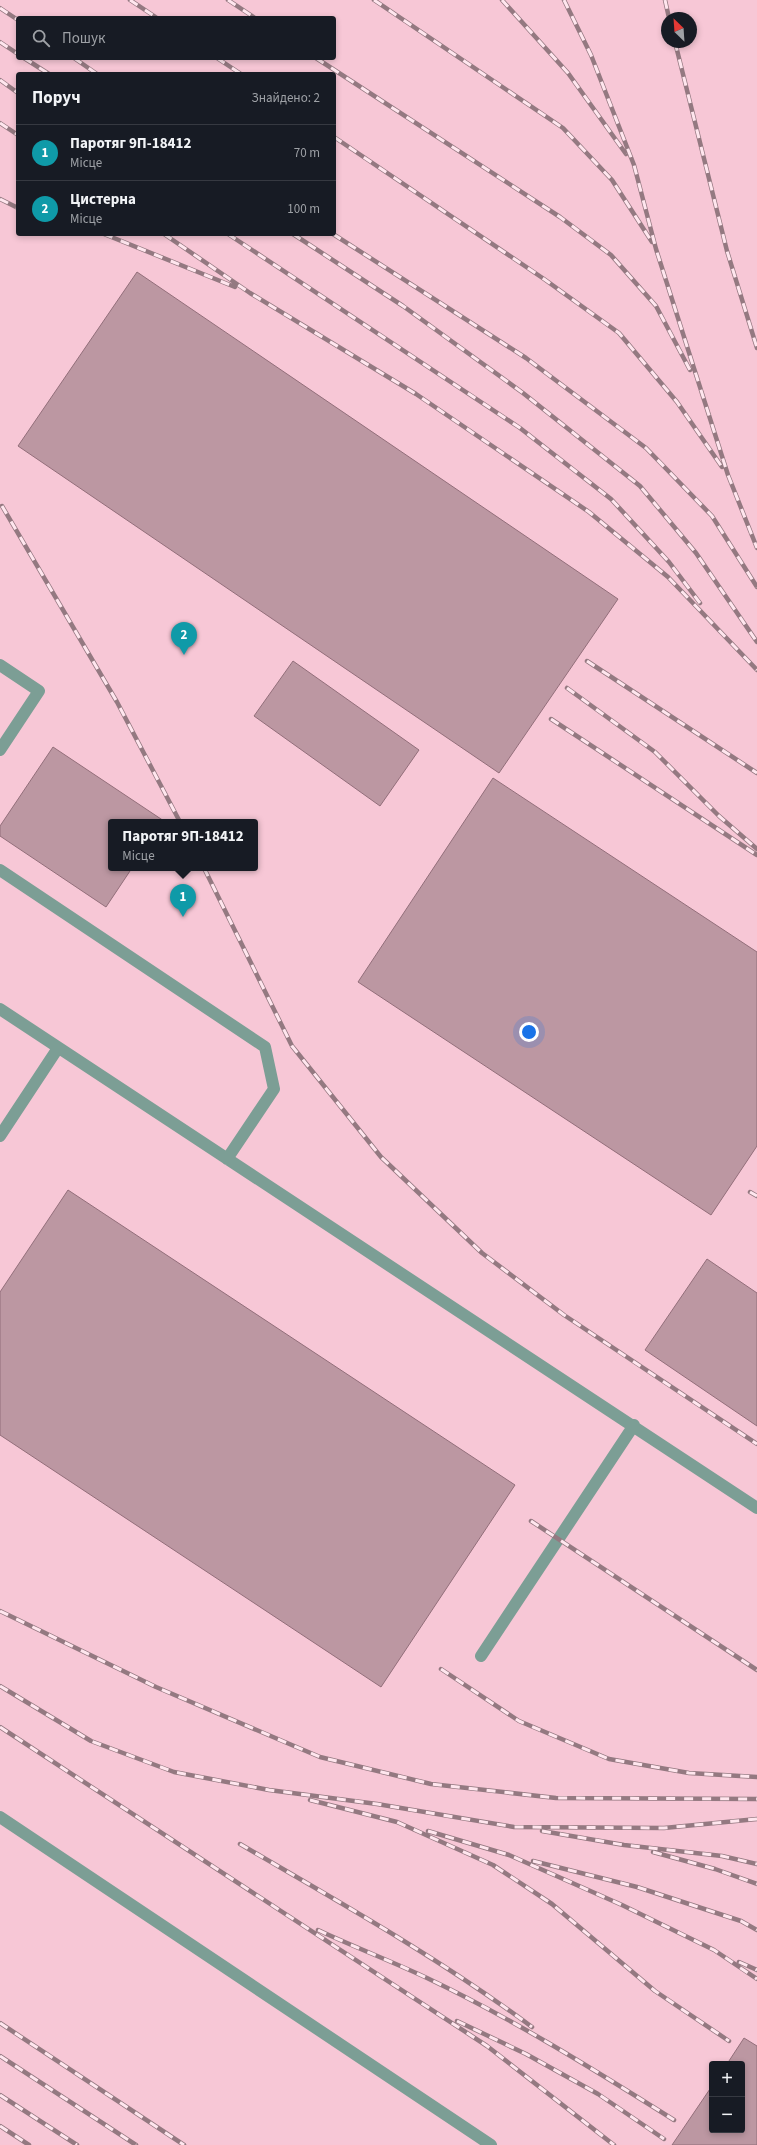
<!DOCTYPE html>
<html lang="uk">
<head>
<meta charset="utf-8">
<style>
	body { margin:0; font-family:"Source Sans 3",sans-serif; background:#20242c; color:#f1f3f6 }
	.controls { position:absolute; right:12px; bottom:12px; display:grid; overflow:hidden; border-radius:4px; box-shadow:0 2px 6px #0003 }
	.controls button { width:36px; height:36px; display:grid; place-items:center; padding:0; border:0; border-bottom:1px solid #363941; background:#171b24; color:#f1f3f6; font:20px sans-serif }
	.compass { position:absolute; left:661px; top:12px; width:36px; height:36px; border-radius:50%; background:#171b24; box-shadow:0 2px 6px #0003; rotate:335deg }
	.you { position:absolute; left:529px; top:1032px; width:14px; height:14px; margin:-10px; border:3px solid #fff; border-radius:50%; background:#1a73e8; box-shadow:0 0 0 6px #1a73e833 }
	.badge { display:grid; place-items:center; width:26px; height:26px; border-radius:50%; background:#97b7b2; color:#fff; font-size:13px; font-weight:700 }
	.pin { position:absolute; translate:-50% -33px; filter:drop-shadow(0 1px 2px #0008) }
	.pin::after { content:''; position:absolute; top:21px; width:14px; height:12px; background:inherit; clip-path:polygon(0 0,100% 0,50% 100%) }
	.popup { position:absolute; left:108px; top:819px; width:150px; height:52px; box-sizing:border-box; display:grid; place-content:center; border-radius:4px; background:#171b24; filter:drop-shadow(0 1px 3px #0005); font-size:13px; white-space:nowrap; color:#9ea1a6 }
	.popup b { font-size:15px; color:#f1f3f6 }
	.popup::after { content:''; position:absolute; left:50%; top:100%; margin-left:-8px; border:8px solid transparent; border-top-color:#171b24 }
	.list { margin:0; padding:0; list-style:none }
	h2 { display:flex; justify-content:space-between; align-items:center; height:52px; margin:0; padding:0 16px; font-size:17px }
	h2 small { font-size:13px; font-weight:400; color:#9ea1a6 }
	.list li { display:grid; grid-template-columns:26px 1fr auto; gap:12px; align-items:center; box-sizing:border-box; height:56px; padding:0 16px; border-top:1px solid #363941 }
	.list b { display:block; font-size:15px; white-space:nowrap }
	.list p { margin:0; font-size:13px; white-space:nowrap; color:#9ea1a6 }
	.list em { font-size:13px; font-style:normal; color:#9ea1a6 }
	.icon { flex:none; width:22px; height:22px; fill:none; stroke:currentColor; stroke-width:2; stroke-linecap:round; stroke-linejoin:round }
	.map { position:relative; flex:none; width:757px; height:2145px; overflow:hidden }
	.search { position:absolute; background:#171b24; box-shadow:0 2px 6px #0003; left:16px; top:16px; width:320px; height:44px; display:flex; align-items:center; gap:10px; box-sizing:border-box; padding:0 14px; border-radius:4px; color:#9ea1a6; font-size:15px }
	.panel { position:absolute; background:#171b24; box-shadow:0 2px 6px #0003; left:16px; top:72px; width:320px; height:164px; border-radius:4px }
	.map>svg:first-child { display:block }
</style>
</head>
<body>
<div class="map">
<svg width="757" height="2145" viewBox="0 0 757 2145">
	<rect width="100%" height="100%" fill="#fcd4e0"/>
	<path fill="#f7c7d6" fill-rule="evenodd" d="M0,0H757V2145H0ZM18,18H334V58H18ZM667,18H691V42H667ZM18,74H334V234H18ZM111,822H255V868H111ZM712,2064H742V2130H712Z"/>
	<path fill="#bc97a2" stroke="#926e7a" d="M137,272L618,599L499,773L18,446Z
		M293,661L419,750L380,806L254,716Z
		M53,747L164,821L111,822V868H132L106,907L0,836V826Z
		M493,778L757,952V1146L711,1215L358,982Z
		M68,1190L515,1485L381,1687L0,1435V1292Z
		M707,1259L757,1293V1426L645,1350Z
		M744,2038L757,2046V2145H672L712,2086V2130H742V2064H727Z"/>
	<g fill="none" stroke-linecap="round" stroke-linejoin="round">
		<path stroke="#7c9e95" stroke-width="12" d="M0,665L39,691L0,750
			M0,870L265,1047L274,1089L227,1159
			M0,1009L757,1508
			M0,1136L58,1048
			M481,1656L634,1425
			M0,1817L491,2145"/>
		<defs>
			<path id="rail" d="M130,0L157,18
				M228,0L255,18
				M374,0L563,128L612,180L652,242
				M502,0L568,73L626,154
				M564,0L591,55L634,165L656,249L728,475L757,548
				M665,0L669,18
				M0,8L18,20
				M0,42L18,54
				M675,42L727,251L757,348
				M24,58L49,74
				M74,58L97,74
				M217,58L241,74
				M316,58L560,217L611,255L656,306L690,370
				M0,80L18,93
				M0,123L18,135
				M334,137L544,279L619,333L677,402L722,467
				M0,199L18,208
				M104,234L235,287
				M164,234L250,293L416,394L589,512L668,577L757,670
				M228,234L520,428L611,499L669,562L700,603
				M293,234L403,306L523,393L640,486L696,553L757,642
				M333,234L526,358L646,448L712,516L757,587
				M2,506L117,702L180,822
				M587,661L757,773
				M567,688L655,752L719,816L757,849
				M551,719L757,855
				M204,868L292,1046L381,1157L482,1253L564,1315L757,1444
				M750,1192L757,1196
				M531,1521L757,1670
				M0,1611L156,1687L320,1757L431,1784L556,1798L757,1799
				M441,1669L519,1721L609,1759L689,1773L757,1777
				M0,1686L91,1741L174,1772L269,1790L377,1804L514,1827L664,1828L757,1819
				M0,1727L487,2046L614,2145
				M310,1800L397,1822L493,1865L552,1904L655,1991L729,2041
				M428,1831L509,1855L622,1905L714,1950L757,1979
				M542,1831L624,1845L722,1856L757,1864
				M240,1844C339,1902 439,1958 532,2027
				M653,1852L715,1869L757,1884
				M533,1861L637,1887L741,1921L757,1930
				M318,1930C354,1947 391,1961 427,1978C513,2019 593,2069 674,2120
				M739,1962L757,1970
				M457,2021L526,2054L598,2094L664,2139
				M0,2023L184,2145
				M0,2056L136,2145
				M0,2095L77,2145
				M0,2126L29,2145"/>
		</defs>
		<use href="#rail" stroke="#947981" stroke-width="4.5"/>
		<use href="#rail" stroke="#ffe6ee" stroke-width="3" stroke-dasharray="9" stroke-linecap="butt"/>
	</g>
</svg>
<div class="controls">
<button>+</button>
<button>−</button>
</div>
<svg class="compass" viewBox="-18 -18 36 36"><path d="M0-13l5 13h-10z" fill="#e53935"/><path d="M0 13l5-13h-10z" fill="#9ea1a6"/></svg>
<div class="you"></div>
<div class="pin badge" style="left:183px;top:917px;background:#0f9aa8">1</div>
<div class="popup"><b>Паротяг 9П-18412</b>Місце</div>
<div class="pin badge" style="left:184px;top:655px;background:#0f9aa8">2</div>
<div class="search"><svg class="icon" aria-label="search" viewBox="0 0 24 24"><circle cx="10" cy="10" r="6"/><path d="M15 15l6 6"/></svg>Пошук</div>
<section class="panel">
<h2>Поруч<small>Знайдено: 2</small></h2>
<ul class="list">
<li><span class="badge" style="background:#0f9aa8">1</span><div><b>Паротяг 9П-18412</b><p>Місце</p></div><em>70 m</em></li>
<li><span class="badge" style="background:#0f9aa8">2</span><div><b>Цистерна</b><p>Місце</p></div><em>100 m</em></li>
</ul>
</section>
</div>
</body>
</html>
